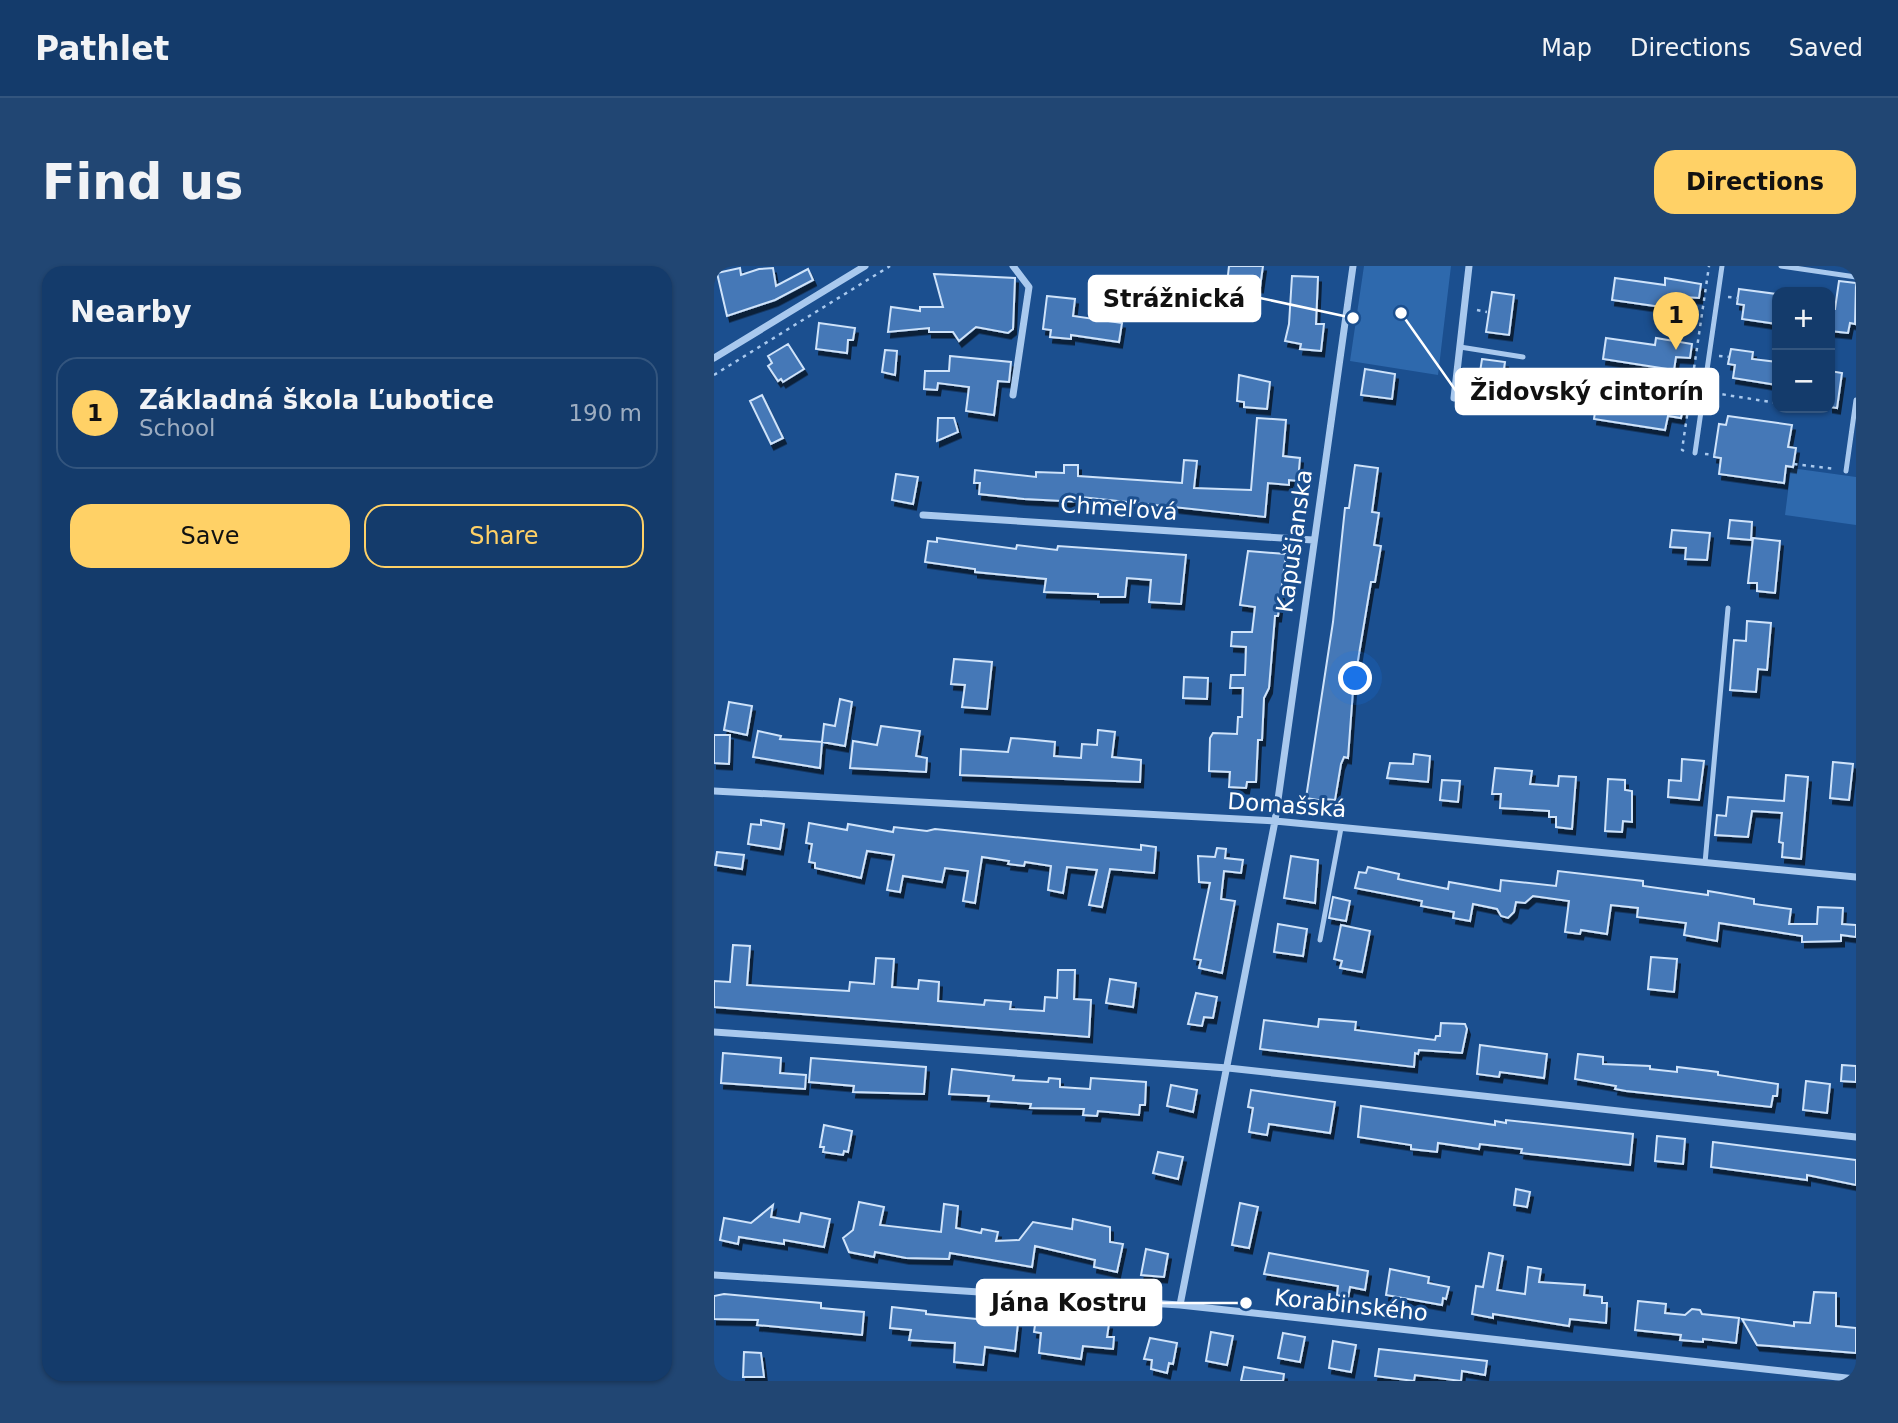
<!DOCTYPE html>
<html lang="en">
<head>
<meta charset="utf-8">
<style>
	body { margin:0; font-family:"DejaVu Sans",sans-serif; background:#214673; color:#f1f3f6 }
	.controls { position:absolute; right:21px; top:21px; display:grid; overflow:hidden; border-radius:14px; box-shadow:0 2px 5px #0004 }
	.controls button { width:63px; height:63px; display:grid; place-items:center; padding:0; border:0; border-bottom:2px solid #33557e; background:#143b6b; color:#f1f3f6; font:35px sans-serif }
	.you { position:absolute; left:642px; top:413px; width:24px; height:24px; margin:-18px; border:5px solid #fff; border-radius:50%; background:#1a73e8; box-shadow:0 0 0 10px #1a73e833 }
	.badge { display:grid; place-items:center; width:46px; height:46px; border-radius:50%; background:#ffd166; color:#111; font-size:23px; font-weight:700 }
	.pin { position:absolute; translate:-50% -58px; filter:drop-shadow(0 2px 4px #0008) }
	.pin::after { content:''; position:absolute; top:37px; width:24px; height:21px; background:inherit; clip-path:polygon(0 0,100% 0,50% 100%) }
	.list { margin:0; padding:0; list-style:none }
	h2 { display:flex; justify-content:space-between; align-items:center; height:91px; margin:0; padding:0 28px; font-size:30px }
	h2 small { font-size:23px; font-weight:400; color:#9dadc1 }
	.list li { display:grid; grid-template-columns:46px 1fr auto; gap:21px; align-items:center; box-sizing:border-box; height:112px; margin:0 14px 14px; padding:0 14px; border:2px solid #33557e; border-radius:21px }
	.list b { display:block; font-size:26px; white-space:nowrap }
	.list p { margin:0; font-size:23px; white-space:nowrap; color:#9dadc1 }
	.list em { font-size:23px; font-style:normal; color:#9dadc1 }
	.actions { display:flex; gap:14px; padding:21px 28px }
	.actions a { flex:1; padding:16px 0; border:2px solid #ffd166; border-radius:21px; text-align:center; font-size:24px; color:#ffd166 }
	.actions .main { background:#ffd166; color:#111 }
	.map { position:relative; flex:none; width:1142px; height:1115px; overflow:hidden; border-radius:21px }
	header { display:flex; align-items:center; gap:42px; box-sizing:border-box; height:98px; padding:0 35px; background:#143b6b; border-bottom:2px solid #33557e }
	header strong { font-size:33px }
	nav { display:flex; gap:38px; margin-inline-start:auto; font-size:24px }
	.intro { display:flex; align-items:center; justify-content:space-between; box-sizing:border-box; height:168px; padding:0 42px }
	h1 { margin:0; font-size:49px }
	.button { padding:18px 32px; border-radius:21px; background:#ffd166; color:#111; font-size:24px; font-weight:700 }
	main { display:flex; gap:42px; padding:0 42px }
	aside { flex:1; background:#143b6b; border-radius:21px; box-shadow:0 2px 5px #0004 }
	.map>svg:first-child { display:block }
</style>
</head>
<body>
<header>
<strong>Pathlet</strong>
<nav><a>Map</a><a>Directions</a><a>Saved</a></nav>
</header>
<div class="intro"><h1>Find us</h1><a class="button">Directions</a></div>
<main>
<aside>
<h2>Nearby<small></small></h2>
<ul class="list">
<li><span class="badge">1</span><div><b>Základná škola Ľubotice</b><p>School</p></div><em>190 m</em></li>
</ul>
<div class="actions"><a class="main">Save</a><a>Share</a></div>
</aside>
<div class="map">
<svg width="1142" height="1115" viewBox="0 0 1142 1115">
	<defs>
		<filter id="shadow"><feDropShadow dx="3" dy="5.5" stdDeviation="0" flood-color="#0009"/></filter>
	</defs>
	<rect width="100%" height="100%" fill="#1b4f8f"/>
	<path fill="#2e69ad" d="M650,0H737L724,109L636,95Z
		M1077,202L1142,211V259L1071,249Z"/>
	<path fill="#4478b7" stroke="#cfe3fa" stroke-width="2" filter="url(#shadow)" d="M515,0H549L546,21L513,18Z
		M26,2L27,9L45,3L59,2L62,20L94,3L99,14L61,34L13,50L3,7Z
		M220,8L301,12L299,63L294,67L262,61L245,75L239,66H215V62L174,66L177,41L206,45V41H229Z
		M578,10L604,11L602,58H610L607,85L586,83L587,78L571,75L575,58Z
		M901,12L951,19V12L987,18L985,32L971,31L969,44L898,34Z
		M1125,15L1142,17L1141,58L1136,57L1134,67L1116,65V43H1121Z
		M1025,23L1062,28L1063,58L1028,53L1030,39L1023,38Z
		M778,26L800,29L795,69L772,66Z
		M333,30L361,33L359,50L408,57L405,76L357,69V73L336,71L337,64L329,63Z
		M105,57L141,62L139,74H134L133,87L102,83Z
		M892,72L941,79L942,72L978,78L976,92L962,91L960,104L889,93Z
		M74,78L90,103L69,116L67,113L64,115L54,100L58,97L54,90Z
		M1017,83L1039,86L1038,93L1063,96V119L1019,112L1021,99L1014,98Z
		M171,84L183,85L181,109L168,106Z
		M236,90L297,96L295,116L284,115L280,149L252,145L255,121L224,117L223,124L210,123L211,105H235Z
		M768,93L791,96L785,136L762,132Z
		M651,103L681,108L678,133L647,129Z
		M1116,105L1128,107L1123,142L1116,141Z
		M525,109L556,116L553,143L530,141V136L523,135Z
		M48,129L69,172L57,178L36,135Z
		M883,132L932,138L934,132L970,137L967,152L954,150L951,164L880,153Z
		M1014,150L1078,159L1074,181L1082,182L1079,201L1072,200L1070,217L1005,208L1007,192L1000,191L1005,158L1012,159Z
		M224,152H240L244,166L223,175Z
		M543,152L572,154L569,190L586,192L584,215L575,214V219L554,217L551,251L368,231V236L310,233L265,228L266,217H260L261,204L322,211V206L350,207V199H364V210L468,217L470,194L483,195L480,222L537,224Z
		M641,199L664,202L658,246L665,247L660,279L667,280L661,316H657L639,424L634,492L630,491L627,498L621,534L611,533L610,535L592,532L619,356L631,242H635Z
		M182,208L204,211L199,238L178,234Z
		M1016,254L1038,256L1037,274L1014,272Z
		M958,264L996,267L993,294L971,293L972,282L956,281Z
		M223,272L302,283L303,279L343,284L344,280L472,289L467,338L435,336L437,314L413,312L411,331H384V328L330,326L332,313L261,306V303L211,296L214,275L223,276Z
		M1039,272L1066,275L1061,327L1043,325V317H1034Z
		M534,285L572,288L564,350H561L555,422L550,432L548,474H544L542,516H533L532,522L515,521L516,506L495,505L496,472L499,467L523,468L524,451H528L529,422H516L517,409H531L532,381L517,380L518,366H538L541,341L526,339Z
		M1033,355L1057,357L1053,404L1044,403L1042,426L1016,424L1020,374L1032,375Z
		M240,393L278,396L273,443L248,441L251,419L237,418Z
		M470,411L494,412L493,433L469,432Z
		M126,433L138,436L131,480L108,476L106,502L39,491L44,465L67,470L66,473L108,476L110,458L121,460Z
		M15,436L38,440L33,469L10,464Z
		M167,460L206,465L202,490L213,492L212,506L136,502L139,475L163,479Z
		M384,464L401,466L398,491L427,494L426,516L246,509L247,483L294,486L297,472L311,473L341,476L340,490L367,492L368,478L383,479Z
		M0,469H16L15,498L0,497Z
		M700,488L716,490L714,516L673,512L676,497L699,498Z
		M968,493L990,495L985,534L954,531L955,514L967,515Z
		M1119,496L1139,498L1135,534L1116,532Z
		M781,502L818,505L816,518L844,520L845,510L862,511L858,563L842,561V551H835V545L786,542L787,528H778Z
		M1072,509L1094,511L1087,593L1068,591L1069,577L1065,576L1068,547L1038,545L1034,571L1001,569L1003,549L1012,550L1014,531L1070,535Z
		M894,513L911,514V524L918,525V556L909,555L908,566L891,565Z
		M728,514L746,515L744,536L726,534Z
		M47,554L70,558L66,583L34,578L37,558L47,559Z
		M95,557L133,564L134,558L179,566L180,561L213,565L221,563L427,584V579L442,581L440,607L396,603L388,641L375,639L383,604L353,601L349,627L334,624L337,600L311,596L310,600L294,598L295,595L268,591L261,637L249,635L254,605L231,602L228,616L189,610L186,626L173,624L180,589L153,585L147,612L101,602V597L95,596L98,578L92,577Z
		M503,582L512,583L511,592L529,594L527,607L510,605L507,633L521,635L508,707L485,702L487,694L480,693L496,617L485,616L484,590L501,591Z
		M3,586L30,589L28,603L1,599Z
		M577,590L604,594L601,637L570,632Z
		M654,601L685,608L684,613L734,623L735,616L786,625L787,614L842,620L844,605L929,615V620L994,629V625L1006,627L1040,633V638L1077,643L1075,658H1103L1104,641L1129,642L1128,658L1142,659V671L1127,669V675L1088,676V670L1005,657L1003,675L970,669L972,657L923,651L924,642L897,639L893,668L867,664L866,668L851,666L855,635L819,630L811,637L802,636L800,646L794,652L787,650L783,643L759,638L756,655L739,652L740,646L707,640L708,635L641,622L645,606L652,607Z
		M619,631L636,635L632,655L615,652Z
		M564,658L593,663L589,690L560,686Z
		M627,659L656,665L648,706L626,702L628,695L620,693Z
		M19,679L36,680L33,719L135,725L136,716L160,718L162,692L180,693L178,721L204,723L205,714L225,716L224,735L270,739L271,734L297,736L296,743L330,745L331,731L343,732L344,704H361L360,733L377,734L375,771L0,741V715L16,716Z
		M937,691L963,693L960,726L934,723Z
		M396,713L422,717L419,741L392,737Z
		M482,727L503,731L499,752L490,751L488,760L474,758Z
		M605,753L642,756L641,764L721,774L722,770H726L727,757L751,758L753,763L748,787L705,784L704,788L701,787L700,801L546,783L550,754L604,761Z
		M766,779L833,788L830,812L786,806L785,811L763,808Z
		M9,787L67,792L66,807L92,809L91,823L7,817Z
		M864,788L889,791V798L936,800V803L963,806V801L1004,806V809L1064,818L1063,830H1059L1057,841L912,825L901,823L902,820L861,813Z
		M97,792L212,801L210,828L139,826L140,820L95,816Z
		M1128,799L1142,800V816L1127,815Z
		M238,803L300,810L299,814L334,816L335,812L346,813V821L376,823L377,812L432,816L431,839H426L425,849L384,845L383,850L369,849L370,843L316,842L317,838L274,835L275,830L235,828Z
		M1092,815L1116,818L1113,847L1089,844Z
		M457,819L483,824L479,846L453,840Z
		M537,824L621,836L616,867L555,858L553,869L535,866L539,842L534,841Z
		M647,840L781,859V855L792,857V854L919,868L916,899L807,887L808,883L766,878L765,883L724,877L723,886L697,883V879L644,871Z
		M110,859L138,865L134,886L130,885L129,889L109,886L110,881H106Z
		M943,870L971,873L969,898L941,895Z
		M999,876L1142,894V919L1093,909V914L997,901Z
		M444,886L469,891L464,913L439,907Z
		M802,923L816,926L813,941L800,939Z
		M145,936L170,941L166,959L227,966L230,938L244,940L242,962L267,967L268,963L284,966L282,975L305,974L319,956L358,963L359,953L396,961V976L409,978L403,1006L380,1001L381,994L321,980L318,1001L236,987L235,993L192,992L161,986L160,991L135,986L129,972L139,964Z
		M526,937L544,941L535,982L518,979Z
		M59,939L57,951L85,956L87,947L116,953L110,981L70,974V978L25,971L24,978L6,974L10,952L37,957Z
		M432,983L454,988L450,1011L427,1009Z
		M555,987L654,1005L651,1024L636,1021L634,1032L623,1029L624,1020L550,1008Z
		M775,987L789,990L783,1024L811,1028L814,1001L827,1003L825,1016L871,1019L870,1029L888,1031V1037H893L892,1057L856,1053L855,1060L779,1048V1052L758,1048L762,1020L769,1021Z
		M676,1003L715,1011L714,1017L735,1021L732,1033L729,1032L728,1039L672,1029Z
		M1100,1026L1122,1027V1060L1142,1062V1087L1043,1079L1028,1053L1080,1060V1056L1096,1057Z
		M10,1028L107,1037V1042L150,1046L148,1069L43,1059L44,1054L0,1053V1030Z
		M924,1035L952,1038L951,1047L971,1049L978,1043L986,1044L988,1048L1025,1052L1022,1077L989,1073V1076L966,1074L967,1069L921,1064Z
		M178,1041L212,1045V1048L304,1057L301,1085L271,1081L269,1099L240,1096L241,1077L195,1074L197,1064L176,1062Z
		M322,1052L395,1058L393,1071H400L399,1083L369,1080L367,1093L325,1087L327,1067L320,1066Z
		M497,1066L519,1070L513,1099L492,1095Z
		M569,1067L591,1071L586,1096L564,1092Z
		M436,1072L463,1077L459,1098L455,1097L453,1107L437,1103L438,1094L430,1093Z
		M619,1075L642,1079L637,1106L615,1102Z
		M665,1083L773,1095L771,1109L748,1105L747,1115L701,1109L700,1115L661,1110Z
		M30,1086L47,1087L50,1111H29Z
		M530,1101L570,1108L569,1115H527Z"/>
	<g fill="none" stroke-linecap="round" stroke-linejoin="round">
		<path stroke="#a9c9ee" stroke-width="2.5" stroke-dasharray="3.5 5" stroke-linecap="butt" d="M1014,31L1024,32
			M763,44L773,46
			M1005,90L1015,91
			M0,109L176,0
			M753,110L764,112
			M1000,127L1063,137
			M970,185L968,184L995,0
			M991,188L1001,189
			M1080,198L1122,203"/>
		<path stroke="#a9c9ee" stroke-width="5" d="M1067,0L1142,11
			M746,81L809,91
			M981,187L1008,0
			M1132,205L1142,134
			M991,597L1014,342
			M606,674L627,562"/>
		<path stroke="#a9c9ee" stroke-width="7" d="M299,0L315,21L299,129
			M0,92L151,0
			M740,132L755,0
			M209,249L599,274
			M0,525L561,555L1142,611
			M0,766L514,802L1142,871
			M0,1009L466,1039L1142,1113
			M466,1039L561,555L639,0"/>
	</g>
	<g text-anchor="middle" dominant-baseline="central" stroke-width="6" stroke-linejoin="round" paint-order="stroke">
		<g font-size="23" fill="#fff" stroke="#1b4f8f">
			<text transform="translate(405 242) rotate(4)">Chmeľová</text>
			<text transform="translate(580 275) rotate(-82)">Kapušianska</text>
			<text transform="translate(573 539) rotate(4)">Domašská</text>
			<text transform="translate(637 1039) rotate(6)">Korabinského</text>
		</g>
	</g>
	<path fill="none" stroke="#fff" stroke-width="2.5" d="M639 52L546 32M687 47L742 125M532 1037L447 1037"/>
	<g fill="#fff" stroke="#1b4f8f" stroke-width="2.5">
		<circle cx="639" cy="52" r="7"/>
		<circle cx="687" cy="47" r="7"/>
		<circle cx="532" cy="1037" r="7"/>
	</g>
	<g fill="#fff" stroke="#fff" stroke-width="2.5">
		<rect x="375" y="10" width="171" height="45" rx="7"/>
		<rect x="742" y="103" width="262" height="45" rx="7"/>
		<rect x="263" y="1014" width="184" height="45" rx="7"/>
	</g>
	<g font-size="24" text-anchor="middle" font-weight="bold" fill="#111">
		<text x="460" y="41">Strážnická</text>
		<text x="873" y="134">Židovský cintorín</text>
		<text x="355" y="1045">Jána Kostru</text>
	</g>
</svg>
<div class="controls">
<button>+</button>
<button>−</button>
</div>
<div class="you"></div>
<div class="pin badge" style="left:962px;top:84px">1</div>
</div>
</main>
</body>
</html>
